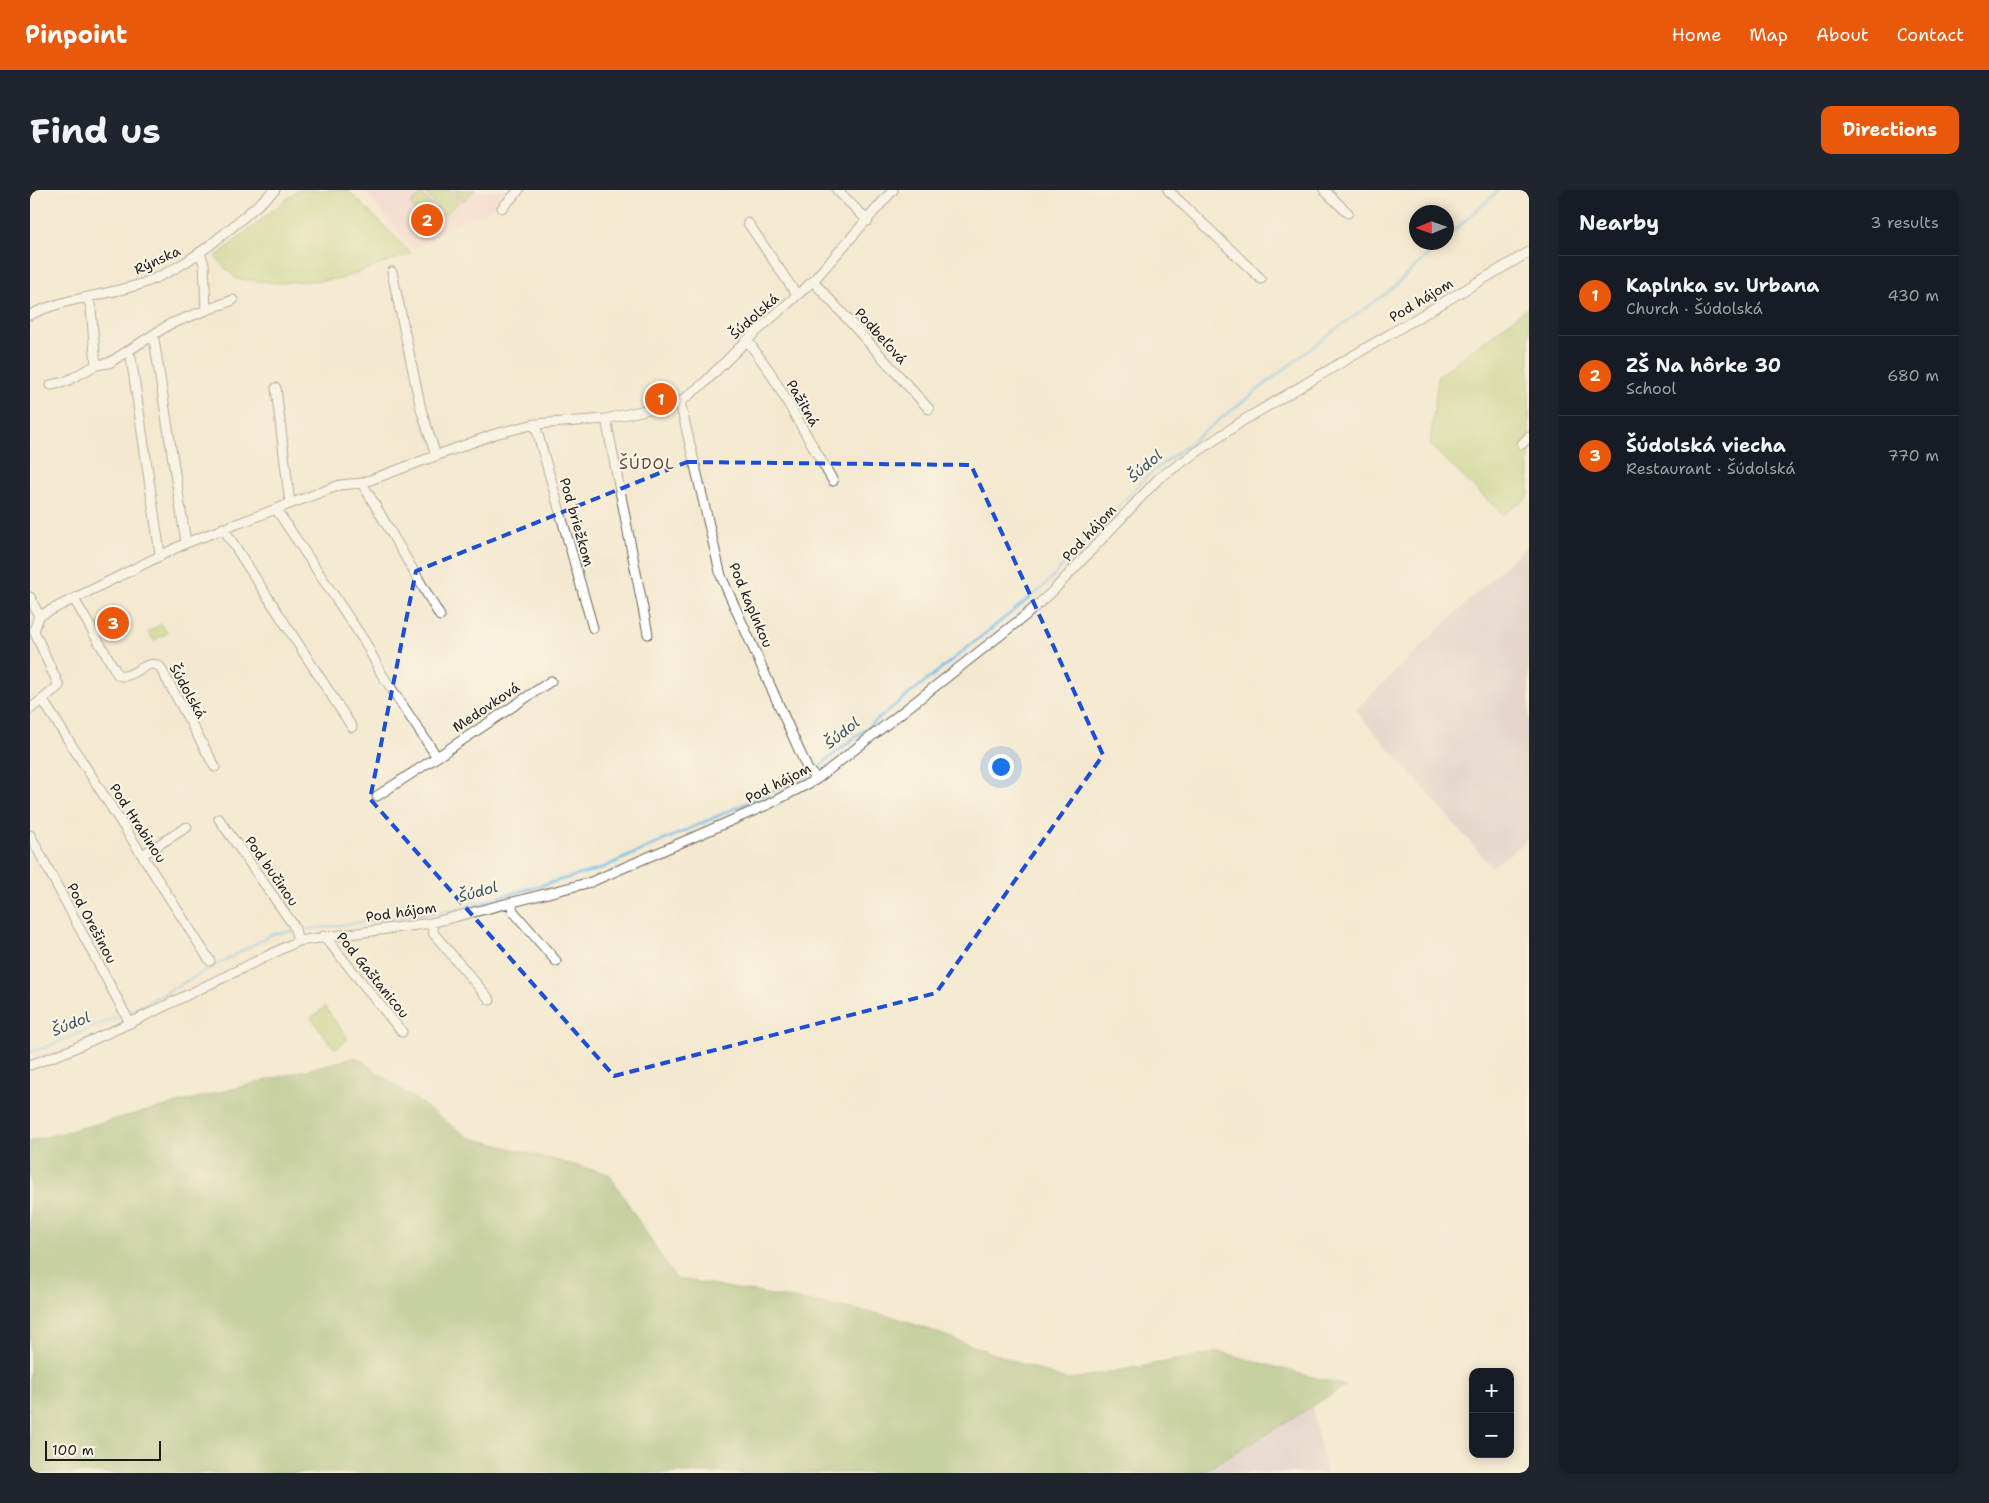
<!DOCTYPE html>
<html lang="en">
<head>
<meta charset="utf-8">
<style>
	body { margin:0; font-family:"Shantell Sans",sans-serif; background:#20242c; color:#f1f3f6 }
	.controls { position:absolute; right:15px; bottom:15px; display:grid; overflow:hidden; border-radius:10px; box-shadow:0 2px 12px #0003 }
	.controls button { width:45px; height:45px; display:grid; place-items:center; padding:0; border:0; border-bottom:1px solid #363941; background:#171b24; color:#f1f3f6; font:25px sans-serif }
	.compass { position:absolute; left:1379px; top:15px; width:45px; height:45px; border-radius:50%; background:#171b24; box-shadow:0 2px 12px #0003; rotate:268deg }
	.scale { position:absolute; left:15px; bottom:12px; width:116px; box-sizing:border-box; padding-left:5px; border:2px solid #1c1c1c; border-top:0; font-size:14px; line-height:18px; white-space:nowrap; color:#1c1c1c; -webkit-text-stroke:4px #fcf5e5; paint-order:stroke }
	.you { position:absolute; left:970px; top:576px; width:18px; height:18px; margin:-12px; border:4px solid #fff; border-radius:50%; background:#1a73e8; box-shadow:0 0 0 8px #1a73e833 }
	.badge { display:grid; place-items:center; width:32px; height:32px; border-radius:50%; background:#ea580c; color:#fff; font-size:16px; font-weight:700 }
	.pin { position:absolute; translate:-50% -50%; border:2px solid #fff; box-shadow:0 1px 5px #0006 }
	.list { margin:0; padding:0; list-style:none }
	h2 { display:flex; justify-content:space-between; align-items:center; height:65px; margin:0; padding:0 20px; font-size:21px }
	h2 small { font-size:16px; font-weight:400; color:#9ea1a6 }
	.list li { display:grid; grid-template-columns:32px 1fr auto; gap:15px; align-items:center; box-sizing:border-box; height:80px; padding:0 20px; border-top:1px solid #363941 }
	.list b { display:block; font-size:19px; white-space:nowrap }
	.list p { margin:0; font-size:16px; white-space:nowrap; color:#9ea1a6 }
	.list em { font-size:16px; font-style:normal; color:#9ea1a6 }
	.map { position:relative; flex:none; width:1499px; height:1283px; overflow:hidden; border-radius:10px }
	header { display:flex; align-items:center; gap:30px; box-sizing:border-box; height:70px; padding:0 25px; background:#ea580c; color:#fff }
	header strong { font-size:24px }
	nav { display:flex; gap:28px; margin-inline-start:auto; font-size:18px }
	.intro { display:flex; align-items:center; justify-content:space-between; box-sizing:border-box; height:120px; padding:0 30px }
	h1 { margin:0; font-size:35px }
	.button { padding:12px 22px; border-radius:10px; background:#ea580c; color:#fff; font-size:18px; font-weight:700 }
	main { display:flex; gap:30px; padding:0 30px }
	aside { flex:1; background:#171b24; border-radius:10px; box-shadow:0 2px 12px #0003 }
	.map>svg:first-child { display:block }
</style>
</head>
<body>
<header>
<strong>Pinpoint</strong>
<nav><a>Home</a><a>Map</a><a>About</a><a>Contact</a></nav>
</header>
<div class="intro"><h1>Find us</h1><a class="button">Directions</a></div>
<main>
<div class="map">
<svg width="1499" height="1283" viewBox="0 0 1499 1283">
	<rect width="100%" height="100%" fill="#fcf5e5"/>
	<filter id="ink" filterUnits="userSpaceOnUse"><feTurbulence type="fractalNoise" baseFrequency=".02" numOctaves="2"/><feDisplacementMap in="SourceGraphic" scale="10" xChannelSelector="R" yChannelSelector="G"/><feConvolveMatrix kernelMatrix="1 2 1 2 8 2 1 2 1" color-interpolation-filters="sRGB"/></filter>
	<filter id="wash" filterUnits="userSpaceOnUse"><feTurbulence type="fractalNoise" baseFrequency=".0096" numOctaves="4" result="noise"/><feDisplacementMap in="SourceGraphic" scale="20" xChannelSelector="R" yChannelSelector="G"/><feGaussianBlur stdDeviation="1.12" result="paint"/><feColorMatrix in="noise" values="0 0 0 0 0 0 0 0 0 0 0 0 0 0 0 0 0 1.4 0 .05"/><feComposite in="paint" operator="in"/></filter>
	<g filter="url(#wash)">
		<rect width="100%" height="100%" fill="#f4e9d0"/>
		<path fill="#f7cfd4" d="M334,0H483L454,24L437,28L383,60Z"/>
		<path fill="#d2bdc8" d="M1497,355L1499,357V649L1462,677L1325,520Z
			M1282,1216L1296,1283H1168Z"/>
		<path fill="#b5ce74" stroke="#687548" d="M268,0H318L381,63L311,89L250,93L206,89L185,67Z
			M397,0H421L430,11L414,25L395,2Z
			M424,0H445L433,11Z
			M392,4L412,27L400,38L380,14Z
			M1499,117V306L1473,325L1400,255L1408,186Z
			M78,428L86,438L72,447L66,435Z
			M131,434L137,443L124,451L118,442Z
			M295,817L318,849L305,859L281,828Z"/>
		<path fill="#90b166" stroke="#566641" d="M326,867L438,947L579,984L645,1088L861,1126L1036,1190L1190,1162L1316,1196L1171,1283H0V951Z"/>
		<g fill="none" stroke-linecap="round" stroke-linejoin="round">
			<path stroke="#71beeb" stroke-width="2.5" d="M1416,48L1469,0
				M783,581L1012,398L1116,287L1302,142L1359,101L1412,52
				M102,821L243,744L422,720L570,679L779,585
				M0,862L19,856L89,826"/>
		</g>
	</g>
	<g filter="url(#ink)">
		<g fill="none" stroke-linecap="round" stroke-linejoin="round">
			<defs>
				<path id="minor" d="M807,0L838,31
					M1138,0L1231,89
					M1294,0L1318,23
					M472,18L489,0
					M718,33L767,105
					M170,63L174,74L176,119
					M362,82L391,219L406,266
					M783,91L899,219
					M58,108L61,118L66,175
					M0,125C34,108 74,106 111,94C163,76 204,35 245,0
					M124,149L156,353
					M717,150L740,182L803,291
					M101,167L130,364
					M21,195L35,192L66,175L79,173L140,134L203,110
					M246,198L260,314
					M650,212L691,386L778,580L787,589
					M576,229L618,444
					M505,234L563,438
					M1492,254L1499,247
					M332,293L410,426
					M246,319L335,452L351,483L407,567L521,491
					M193,338L322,537
					M0,407L9,426
					M44,409L88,485C103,491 117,466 130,477L185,577
					M9,426L156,353L310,295L332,293L465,244L505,234L576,229L650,212L673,194L717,150L783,91L863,0
					M12,509L180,771
					M0,519L29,496L4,441L9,426
					M347,606L407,567
					M189,629L264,736L268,751
					M0,645L100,833
					M112,665L157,637
					M482,714L483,721L526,771
					M401,733L404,744L460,810
					M294,746L372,842
					M0,875L38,861L100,833L268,751L401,733L561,692L737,615L787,589L996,425L1022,402L1129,288L1214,230L1499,62"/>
			</defs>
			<use href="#minor" stroke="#68645b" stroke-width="11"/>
			<use href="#minor" stroke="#fff" stroke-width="9"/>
		</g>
	</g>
	<path d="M0 0H1499V1283H0ZM657,272L941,275L1073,565L906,803L584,886L340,609L386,381Z" fill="#f4e9d0" fill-opacity=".55" fill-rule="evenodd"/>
	<path fill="none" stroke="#1d4ed8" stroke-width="4" stroke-dasharray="10 6" stroke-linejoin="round" d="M657,272L941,275L1073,565L906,803L584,886L340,609L386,381Z"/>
	<g text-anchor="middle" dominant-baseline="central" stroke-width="4" stroke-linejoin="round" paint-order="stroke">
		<g font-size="14" fill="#1c1c1c" stroke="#fcf5e5">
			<text transform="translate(127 70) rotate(-25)">Rýnska</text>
			<text transform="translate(1391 110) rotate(-31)">Pod hájom</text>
			<text transform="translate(724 126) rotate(-42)">Šúdolská</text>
			<text transform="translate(851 146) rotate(48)">Podbeľová</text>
			<text transform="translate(773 213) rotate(60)">Pažitná</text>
			<text transform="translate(547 332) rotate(74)">Pod briežkom</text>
			<text transform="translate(1059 343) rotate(-47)">Pod hájom</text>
			<text transform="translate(721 415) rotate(67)">Pod kaplnkou</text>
			<text transform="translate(158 501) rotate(61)">Šúdolská</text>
			<text transform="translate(456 517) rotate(-34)">Medovková</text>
			<text transform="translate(748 593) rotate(-27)">Pod hájom</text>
			<text transform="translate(108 633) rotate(57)">Pod Hrabinou</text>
			<text transform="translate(242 681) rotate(55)">Pod bučinou</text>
			<text transform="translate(371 722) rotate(-8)">Pod hájom</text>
			<text transform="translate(62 733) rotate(62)">Pod Orešinou</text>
			<text transform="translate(343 785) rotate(51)">Pod Gaštanicou</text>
		</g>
		<g font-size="15" font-style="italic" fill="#3a5564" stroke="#fcf5e5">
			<text transform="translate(1115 276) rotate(-41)">Šúdol</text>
			<text transform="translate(812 543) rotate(-39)">Šúdol</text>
			<text transform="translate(448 702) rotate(-16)">Šúdol</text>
			<text transform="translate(41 834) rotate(-22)">Šúdol</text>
		</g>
		<g font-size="16" letter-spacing="1" fill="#664841" stroke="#fcf5e5">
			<text x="617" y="273">ŠÚDOL</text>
		</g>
	</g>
</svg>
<div class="controls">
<button>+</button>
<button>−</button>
</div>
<svg class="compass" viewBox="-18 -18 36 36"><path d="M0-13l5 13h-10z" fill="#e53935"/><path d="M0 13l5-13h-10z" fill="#9ea1a6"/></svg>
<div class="scale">100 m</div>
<div class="you"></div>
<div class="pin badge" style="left:631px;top:209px">1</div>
<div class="pin badge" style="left:397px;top:30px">2</div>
<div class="pin badge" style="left:83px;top:433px">3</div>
</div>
<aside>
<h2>Nearby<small>3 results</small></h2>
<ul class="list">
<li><span class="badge">1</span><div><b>Kaplnka sv. Urbana</b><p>Church · Šúdolská</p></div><em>430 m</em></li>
<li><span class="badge">2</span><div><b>ZŠ Na hôrke 30</b><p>School</p></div><em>680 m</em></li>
<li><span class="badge">3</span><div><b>Šúdolská viecha</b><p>Restaurant · Šúdolská</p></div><em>770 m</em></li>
</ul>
</aside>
</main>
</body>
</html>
